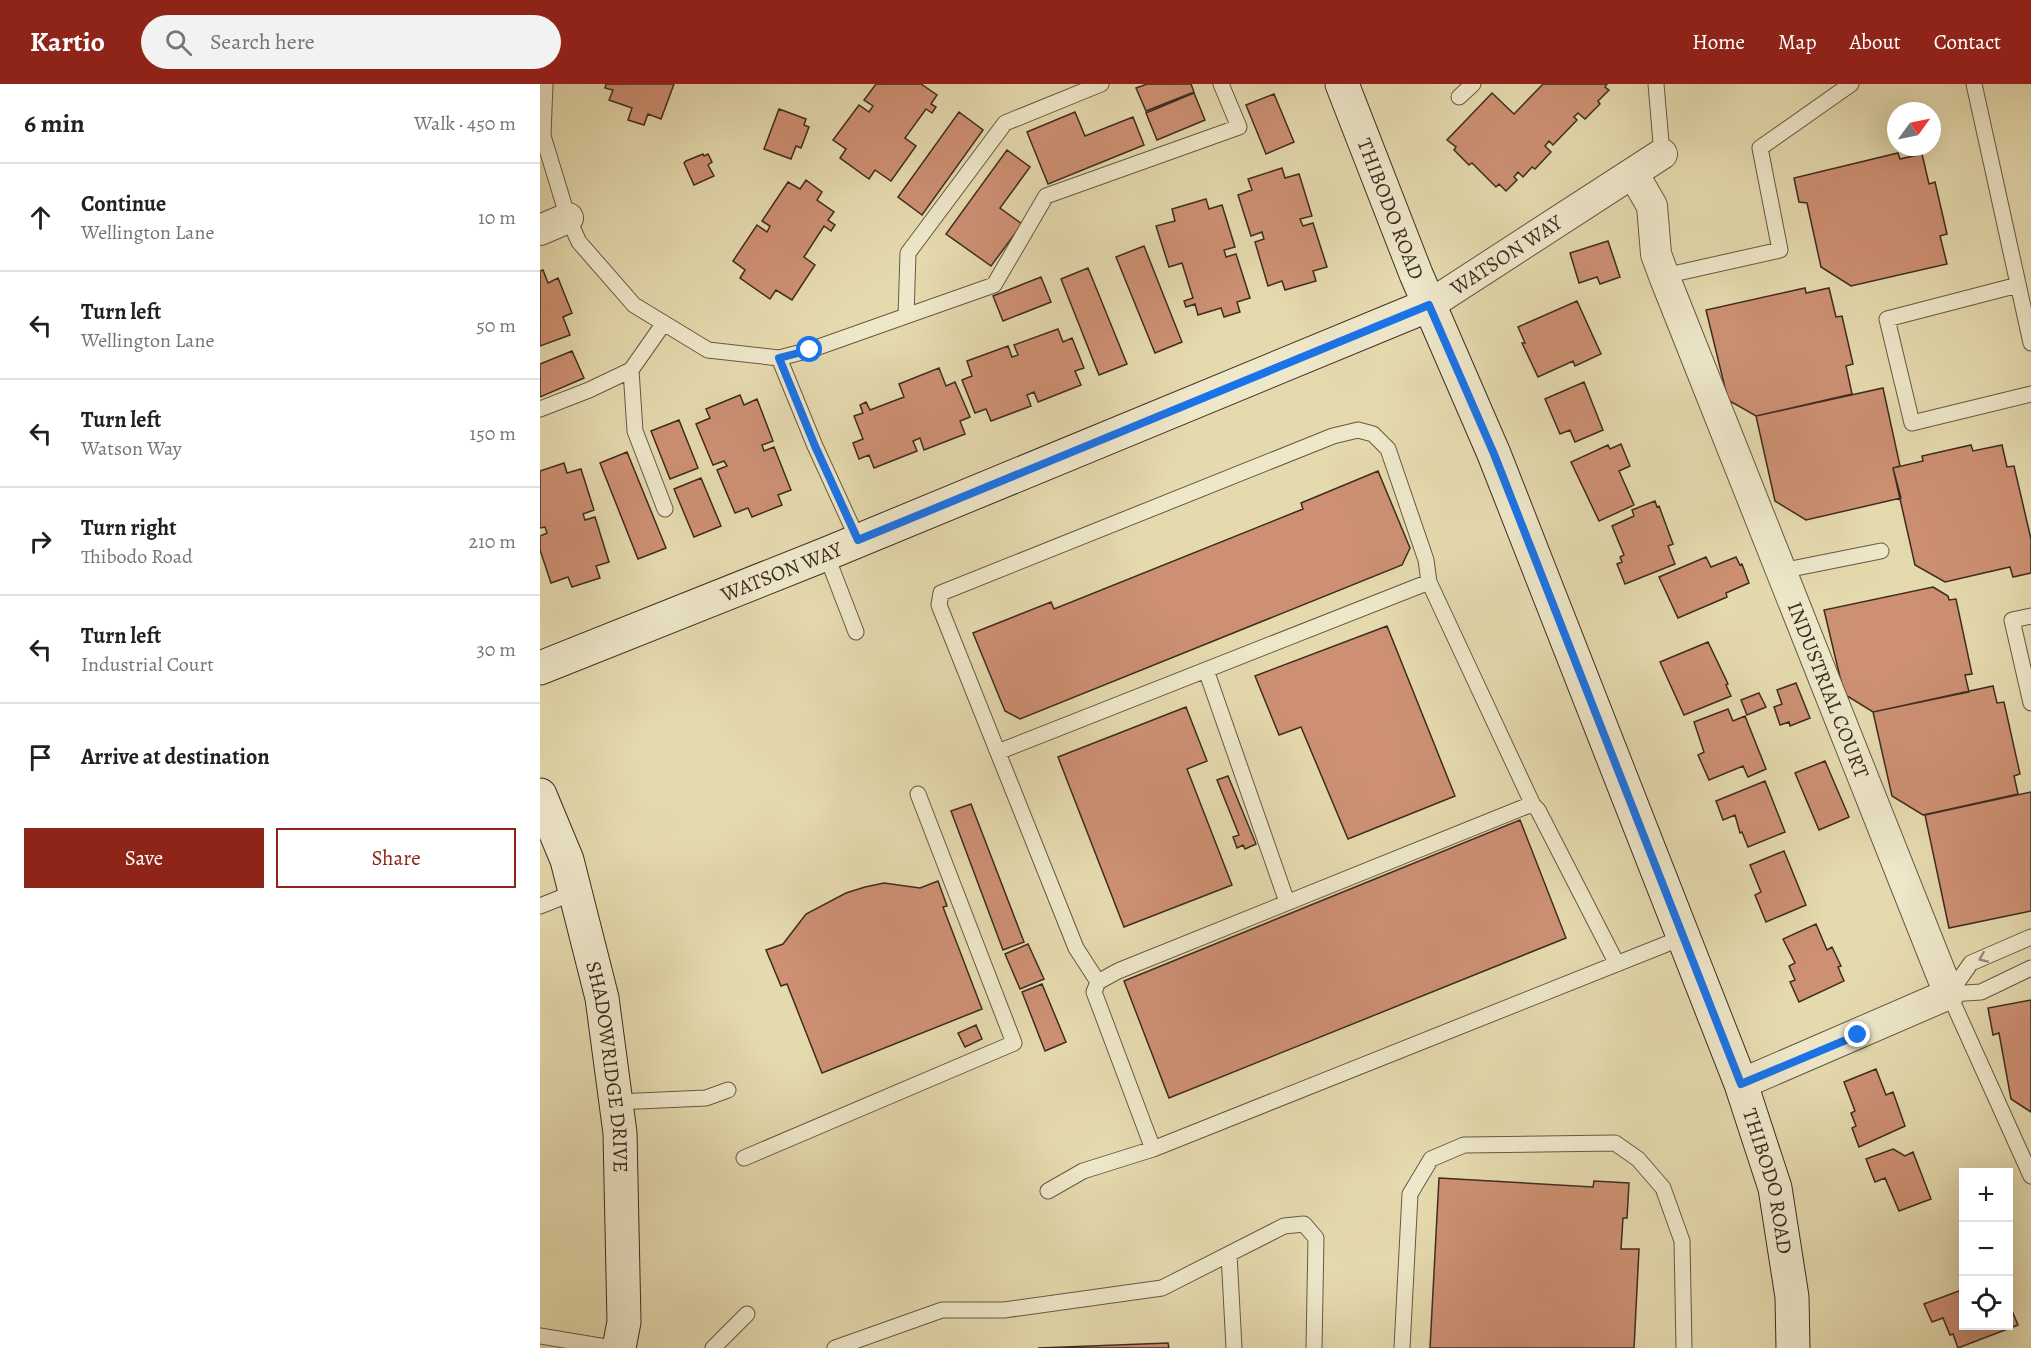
<!DOCTYPE html>
<html lang="en">
<head>
<meta charset="utf-8">
<style>
	body { margin:0; font-family:Alegreya,serif; background:#f2f2f2; color:#202124 }
	.controls { position:absolute; right:18px; bottom:18px; display:grid; overflow:hidden; border-radius:0px; box-shadow:0 6px 24px #0002 }
	.controls button { width:54px; height:54px; display:grid; place-items:center; padding:0; border:0; border-bottom:2px solid #e0e0e0; background:#fff; color:#202124; font:30px sans-serif }
	.compass { position:absolute; left:1347px; top:18px; width:54px; height:54px; border-radius:50%; background:#fff; box-shadow:0 6px 24px #0002; rotate:57deg }
	.stop { position:absolute; width:18px; height:18px; margin:-14px; border:4px solid #1a73e8; border-radius:50%; background:#fff }
	.stop.end { background:#1a73e8; border-color:#fff; box-shadow:0 2px 6px #0008 }
	.list { margin:0; padding:0; list-style:none }
	h2 { display:flex; justify-content:space-between; align-items:center; height:78px; margin:0; padding:0 24px; font-size:26px }
	h2 small { font-size:20px; font-weight:400; color:#757577 }
	.list li { display:grid; grid-template-columns:39px 1fr auto; gap:18px; align-items:center; box-sizing:border-box; height:108px; padding:0 24px; border-top:2px solid #e0e0e0 }
	.list b { display:block; font-size:22px; white-space:nowrap }
	.list p { margin:0; font-size:20px; white-space:nowrap; color:#757577 }
	.list em { font-size:20px; font-style:normal; color:#757577 }
	.actions { display:flex; gap:12px; padding:18px 24px }
	.actions a { flex:1; padding:14px 0; border:2px solid #8f2418; border-radius:0px; text-align:center; font-size:21px; color:#8f2418 }
	.actions .main { background:#8f2418; color:#fff }
	.icon { flex:none; width:33px; height:33px; fill:none; stroke:currentColor; stroke-width:2; stroke-linecap:round; stroke-linejoin:round }
	.map { position:relative; flex:none; width:1491px; height:1264px; overflow:hidden }
	header { display:flex; align-items:center; gap:36px; box-sizing:border-box; height:84px; padding:0 30px; background:#8f2418; color:#fff }
	header strong { font-size:28px }
	nav { display:flex; gap:33px; margin-inline-start:auto; font-size:21px }
	.search { width:420px; height:54px; background:#f2f2f2; display:flex; align-items:center; gap:15px; box-sizing:border-box; padding:0 21px; border-radius:33px; color:#757577; font-size:22px }
	main { display:flex }
	aside { flex:1; background:#fff }
	.map>svg:first-child { display:block }
</style>
</head>
<body>
<header>
<strong>Kartio</strong>
<div class="search"><svg class="icon" aria-label="search" viewBox="0 0 24 24"><circle cx="10" cy="10" r="6"/><path d="M15 15l6 6"/></svg>Search here</div>
<nav><a>Home</a><a>Map</a><a>About</a><a>Contact</a></nav>
</header>
<main>
<aside>
<h2>6 min<small>Walk · 450 m</small></h2>
<ul class="list">
<li><svg class="icon" aria-label="ahead" viewBox="0 0 24 24"><path d="M12 20V5M6 11l6-6 6 6"/></svg><div><b>Continue</b><p>Wellington Lane</p></div><em>10 m</em></li>
<li><svg class="icon" aria-label="left" viewBox="0 0 24 24"><path d="M17 20v-9H6M10 6l-5 5 5 5"/></svg><div><b>Turn left</b><p>Wellington Lane</p></div><em>50 m</em></li>
<li><svg class="icon" aria-label="left" viewBox="0 0 24 24"><path d="M17 20v-9H6M10 6l-5 5 5 5"/></svg><div><b>Turn left</b><p>Watson Way</p></div><em>150 m</em></li>
<li><svg class="icon" aria-label="right" viewBox="0 0 24 24"><path d="M7 20v-9h11M14 6l5 5-5 5"/></svg><div><b>Turn right</b><p>Thibodo Road</p></div><em>210 m</em></li>
<li><svg class="icon" aria-label="left" viewBox="0 0 24 24"><path d="M17 20v-9H6M10 6l-5 5 5 5"/></svg><div><b>Turn left</b><p>Industrial Court</p></div><em>30 m</em></li>
<li><svg class="icon" aria-label="arrive" viewBox="0 0 24 24"><path d="M6 21V4h12l-3 4 3 4H6"/></svg><div><b>Arrive at destination</b></div></li>
</ul>
<div class="actions"><a class="main">Save</a><a>Share</a></div>
</aside>
<div class="map">
<svg width="1491" height="1264" viewBox="0 0 1491 1264">
	<rect width="100%" height="100%" fill="#e5daae"/>
	<filter id="stains"><feTurbulence type="fractalNoise" baseFrequency=".00333" numOctaves="4"/><feColorMatrix values="0 0 0 0 .2 0 0 0 0 .09 0 0 0 0 .02 0 0 0 .5 -.17"/></filter>
	<radialGradient id="worn" r=".72"><stop offset=".6" stop-color="#630" stop-opacity="0"/><stop offset="1" stop-color="#630" stop-opacity=".3"/></radialGradient>
	<path fill="#cd9073" stroke="#3e2c21" stroke-width="1.5" d="M66,0H134L121,35L108,30L104,41L88,36L92,24L69,16L73,6L65,4Z
		M336,0H381L397,11L391,20L396,23L392,29L386,25L365,54L376,62L351,97L335,86L329,95L300,74L306,65L293,56L319,21L329,28L333,22L324,16Z
		M607,0H651L654,8L606,27L596,4Z
		M1003,0H1067L1065,3L1069,6L1058,17L1060,20L1045,35L1038,29L1034,33L1037,36L1013,61L1009,57L1005,62L1011,68L995,85L992,83L983,93L978,88L974,93L977,96L966,107L959,100L956,103L932,79L929,81L914,66L916,63L907,56L952,9L974,30Z
		M654,9L665,36L617,56L606,29Z
		M734,10L754,58L726,70L706,21Z
		M239,25L266,35L264,41L269,43L261,64L256,62L251,75L224,65Z
		M419,28L443,46L382,131L358,113Z
		M535,28L545,52L593,33L604,61L508,100L487,48Z
		M467,66L490,83L460,124L482,140L451,182L406,150Z
		M1358,69L1360,75L1382,70L1389,100L1395,98L1407,150L1400,152L1407,180L1311,202L1281,183L1267,119L1259,118L1254,94Z
		M163,70L164,72L168,70L172,78L168,81L174,92L154,101L144,79L146,77Z
		M742,84L745,94L759,90L772,132L760,135L763,142L773,139L787,183L773,187L776,197L745,206L742,197L728,202L715,158L724,155L722,148L711,152L698,111L712,106L708,95Z
		M266,96L282,108L277,116L294,128L288,136L295,141L291,147L284,142L264,173L275,181L252,216L236,206L230,215L200,194L205,186L193,177L217,141L227,148L230,142L222,137L248,98L260,105Z
		M666,115L669,125L682,121L695,163L684,166L686,173L696,170L710,214L697,218L700,228L684,233L681,224L658,231L655,220L646,223L644,217L653,214L642,179L629,183L616,142L635,137L632,125Z
		M1068,157L1080,193L1060,200L1057,193L1039,199L1030,169Z
		M604,162L642,258L615,269L576,173Z
		M548,184L587,280L559,291L521,195Z
		M3,186L8,199L18,194L32,229L23,233L30,251L0,262V187Z
		M501,193L511,218L463,237L453,212Z
		M1265,204L1266,209L1289,204L1296,233L1302,232L1313,280L1306,282L1312,310L1216,332L1188,316L1166,226Z
		M1037,217L1061,270L1035,282L1033,277L998,293L982,259H985L978,243Z
		M518,245L523,258L532,254L544,284L535,287L541,301L498,318L494,308L487,311L491,322L451,337L446,325L435,329L422,296L432,292L427,277L468,262L472,273L478,271L474,261Z
		M32,267L44,294L0,313V280Z
		M399,284L406,302L415,298L430,333L420,337L425,350L384,366L380,354L373,357L377,367L334,384L329,371L319,375L313,359L323,355L314,332L323,329L320,321L326,318L330,326L364,313L359,300Z
		M1044,298L1063,346L1035,358L1030,346L1020,350L1005,315Z
		M1343,304L1360,382L1353,384L1361,414L1266,436L1235,417L1216,332Z
		M200,311L204,321L217,315L233,357L222,361L224,367L234,363L251,406L238,411L242,421L212,433L208,424L195,429L177,386L187,382L184,377L173,381L156,340L170,334L166,325Z
		M139,336L158,384L130,395L111,347Z
		M1081,360L1090,382L1079,387L1094,421L1059,437L1031,378L1068,361L1070,365Z
		M1431,361L1433,367L1462,361L1467,383L1474,382L1491,455V489L1473,493L1470,483L1405,498L1375,481L1353,384L1383,377L1382,372Z
		M87,368L126,464L98,475L60,379Z
		M24,379L27,389L41,385L54,426L43,430L45,436L55,433L69,478L56,482L60,494L32,503L28,493L11,499L0,466V452L7,449L5,443L0,444V387Z
		M838,387L870,464L862,481L480,635L465,627L433,549L511,518L514,525L763,425L761,419Z
		M161,394L181,442L154,453L134,405Z
		M1115,417L1117,423L1119,422L1133,460L1128,462L1135,480L1085,500L1077,480L1082,478L1080,473L1084,471L1072,442L1094,432L1092,426Z
		M1166,473L1171,483L1196,473L1200,481L1202,480L1209,499L1186,509L1187,513L1138,534L1119,493Z
		M1393,503L1408,512L1409,516L1416,515L1432,590L1425,591L1429,608L1333,628L1304,610L1284,526Z
		M847,542L915,712L808,755L761,643L739,651L715,592Z
		M1168,558L1188,600L1186,601L1191,612L1144,631L1120,578Z
		M1256,599L1270,634L1250,642L1249,638L1240,641L1234,623L1242,620L1237,606Z
		M1453,602L1457,619L1464,618L1480,690L1474,692L1478,710L1383,731L1352,712L1333,628Z
		M1219,609L1226,623L1207,631L1201,616Z
		M646,623L667,677L647,685L692,801L584,843L518,673Z
		M1188,625L1193,637L1205,632L1226,685L1208,693L1203,682L1169,696L1158,671L1164,668L1154,638Z
		M1285,677L1309,733L1279,746L1255,689Z
		M688,692L716,760L705,765L703,761L697,764L693,753L699,751L677,696Z
		M1225,697L1245,748L1208,763L1202,748L1200,749L1195,731L1183,736L1176,717Z
		M1491,708V827L1409,844L1385,731Z
		M431,720L484,858L463,866L411,727Z
		M980,736L1026,854L629,1014L584,897Z
		M1244,767L1266,821L1226,838L1215,811L1221,808L1210,781Z
		M398,797L407,822L403,823L442,925L282,989L247,900L241,902L226,866L243,860L266,830L306,809L325,803L344,799L380,804Z
		M1276,840L1287,866L1292,863L1301,882L1298,883L1304,897L1259,918L1250,898L1255,896L1249,882L1255,879L1243,855Z
		M488,860L504,895L480,905L465,870Z
		M502,900L526,958L505,967L482,908Z
		M1491,916V1028L1471,1015L1459,949L1453,951L1448,924Z
		M436,941L442,955L425,963L418,949Z
		M1336,985L1346,1011L1353,1008L1365,1042L1319,1063L1312,1044L1316,1042L1311,1029L1315,1027L1304,998Z
		M1353,1065L1365,1072L1373,1068L1391,1115L1359,1127L1345,1094L1335,1098L1326,1075Z
		M899,1094L1053,1103L1054,1097L1089,1099L1087,1134H1083L1081,1165H1099L1094,1264H890Z
		M1424,1205V1242H1468V1217L1478,1241L1418,1264L1413,1250L1410,1251L1403,1234L1392,1238L1384,1220Z
		M628,1259L629,1264H498Z"/>
	<g fill="none" stroke-linecap="round" stroke-linejoin="round">
		<defs>
			<path id="lane" d="M5,0L3,52L28,134L39,158L94,221L168,266L239,274L270,266L366,232
				M561,0L465,39L368,169L366,232L454,201L506,112L699,43L681,0
				M1116,0L1122,70
				M1434,0L1491,259
				M919,13L933,0
				M1124,192L1240,166L1220,64L1311,0
				M1478,201L1347,235L1372,339L1491,310
				M239,274L275,362L318,456
				M91,286L95,347L125,425
				M0,325L49,306L91,286L124,239
				M286,470L316,548
				M1241,487L1341,467
				M1491,532L1472,536L1491,619
				M666,586L747,818
				M458,668L889,498
				M0,822L35,808
				M558,898L536,864L399,521L401,509L793,352L818,346L833,350L848,365L886,476L889,498L993,721
				M1409,910L1491,1092
				M1409,910L1431,879L1491,853
				M1409,910L1441,908L1491,884
				M76,1018L166,1014L188,1006
				M613,1065L554,908L558,898L578,887L987,722L993,721L998,726L1077,880
				M204,1074L474,959L378,710
				M508,1107L543,1087L613,1065L1144,853
				M689,1170L694,1264
				M0,1252L72,1264
				M173,1264L207,1230
				M295,1264L402,1226H464L622,1204L744,1142L764,1140L776,1154L774,1264
				M862,1264L870,1110L891,1075L924,1061L1075,1059L1098,1075L1123,1104L1142,1157L1144,1264"/>
			<g id="street">
				<path id="s1" d="M1093,89L1112,122L1116,170L1124,192L1409,910L1201,1000"/>
				<path d="M0,146L28,134"/>
				<path id="s2" d="M889,221L1122,70"/>
			</g>
			<g id="secondary">
				<path id="s3" d="M802,0L876,190L954,370L1201,1000L1235,1104L1252,1213L1253,1264"/>
				<path id="s4" d="M0,584L286,470L889,221"/>
				<path id="s5" d="M0,711L27,776L62,914L80,1049L84,1238L79,1264"/>
			</g>
		</defs>
		<use href="#lane" stroke="#685844" stroke-width="17"/>
		<use href="#street" stroke="#685844" stroke-width="32"/>
		<use href="#secondary" stroke="#3e2c21" stroke-width="35"/>
		<use href="#lane" stroke="#eee7ca" stroke-width="15"/>
		<use href="#street" stroke="#eee7ca" stroke-width="30"/>
		<use href="#secondary" stroke="#eee7ca" stroke-width="33"/>
	</g>
	<defs><path id="oneway-chevron" d="M-2-3.5L2.5 0L-2 3.5" fill="none" stroke-width="1.6" stroke-linecap="round" stroke-linejoin="round" transform="scale(1.5)"/></defs>
	<use stroke="#968a76" href="#oneway-chevron" transform="translate(1443 874) rotate(157)"/>
	<g fill="none" stroke-linecap="round" stroke-linejoin="round">
		<path stroke="#1a73e8" stroke-width="8" d="M270,266L239,274L275,362L318,456L889,221L954,370L1201,1000L1318,951"/>
	</g>
	<g text-anchor="middle" dominant-baseline="central" stroke-width="4.5" stroke-linejoin="round" paint-order="stroke">
		<g font-size="21" fill="#3e2c21" stroke="#eee7ca">
			<text stroke="none"><textPath href="#s3" startOffset="134">THIBODO ROAD</textPath></text>
			<text stroke="none"><textPath href="#s2" startOffset="92">WATSON WAY</textPath></text>
			<text stroke="none"><textPath href="#s4" startOffset="260">WATSON WAY</textPath></text>
			<text stroke="none"><textPath href="#s1" startOffset="555">INDUSTRIAL COURT</textPath></text>
			<text stroke="none"><textPath href="#s5" startOffset="282">SHADOWRIDGE DRIVE</textPath></text>
			<text stroke="none"><textPath href="#s3" startOffset="1178">THIBODO ROAD</textPath></text>
		</g>
	</g>
	<rect width="100%" height="100%" filter="url(#stains)"/>
	<rect width="100%" height="100%" fill="url(#worn)"/>
</svg>
<div class="controls">
<button>+</button>
<button>−</button>
<button><svg class="icon" aria-label="locate" viewBox="0 0 24 24"><circle cx="12" cy="12" r="6"/><path d="M12 2v4M12 18v4M2 12h4M18 12h4"/></svg></button>
</div>
<svg class="compass" viewBox="-18 -18 36 36"><path d="M0-13l5 13h-10z" fill="#e53935"/><path d="M0 13l5-13h-10z" fill="#757577"/></svg>
<div class="stop" style="left:270px;top:266px"></div>
<div class="stop end" style="left:1318px;top:951px"></div>
</div>
</main>
</body>
</html>
